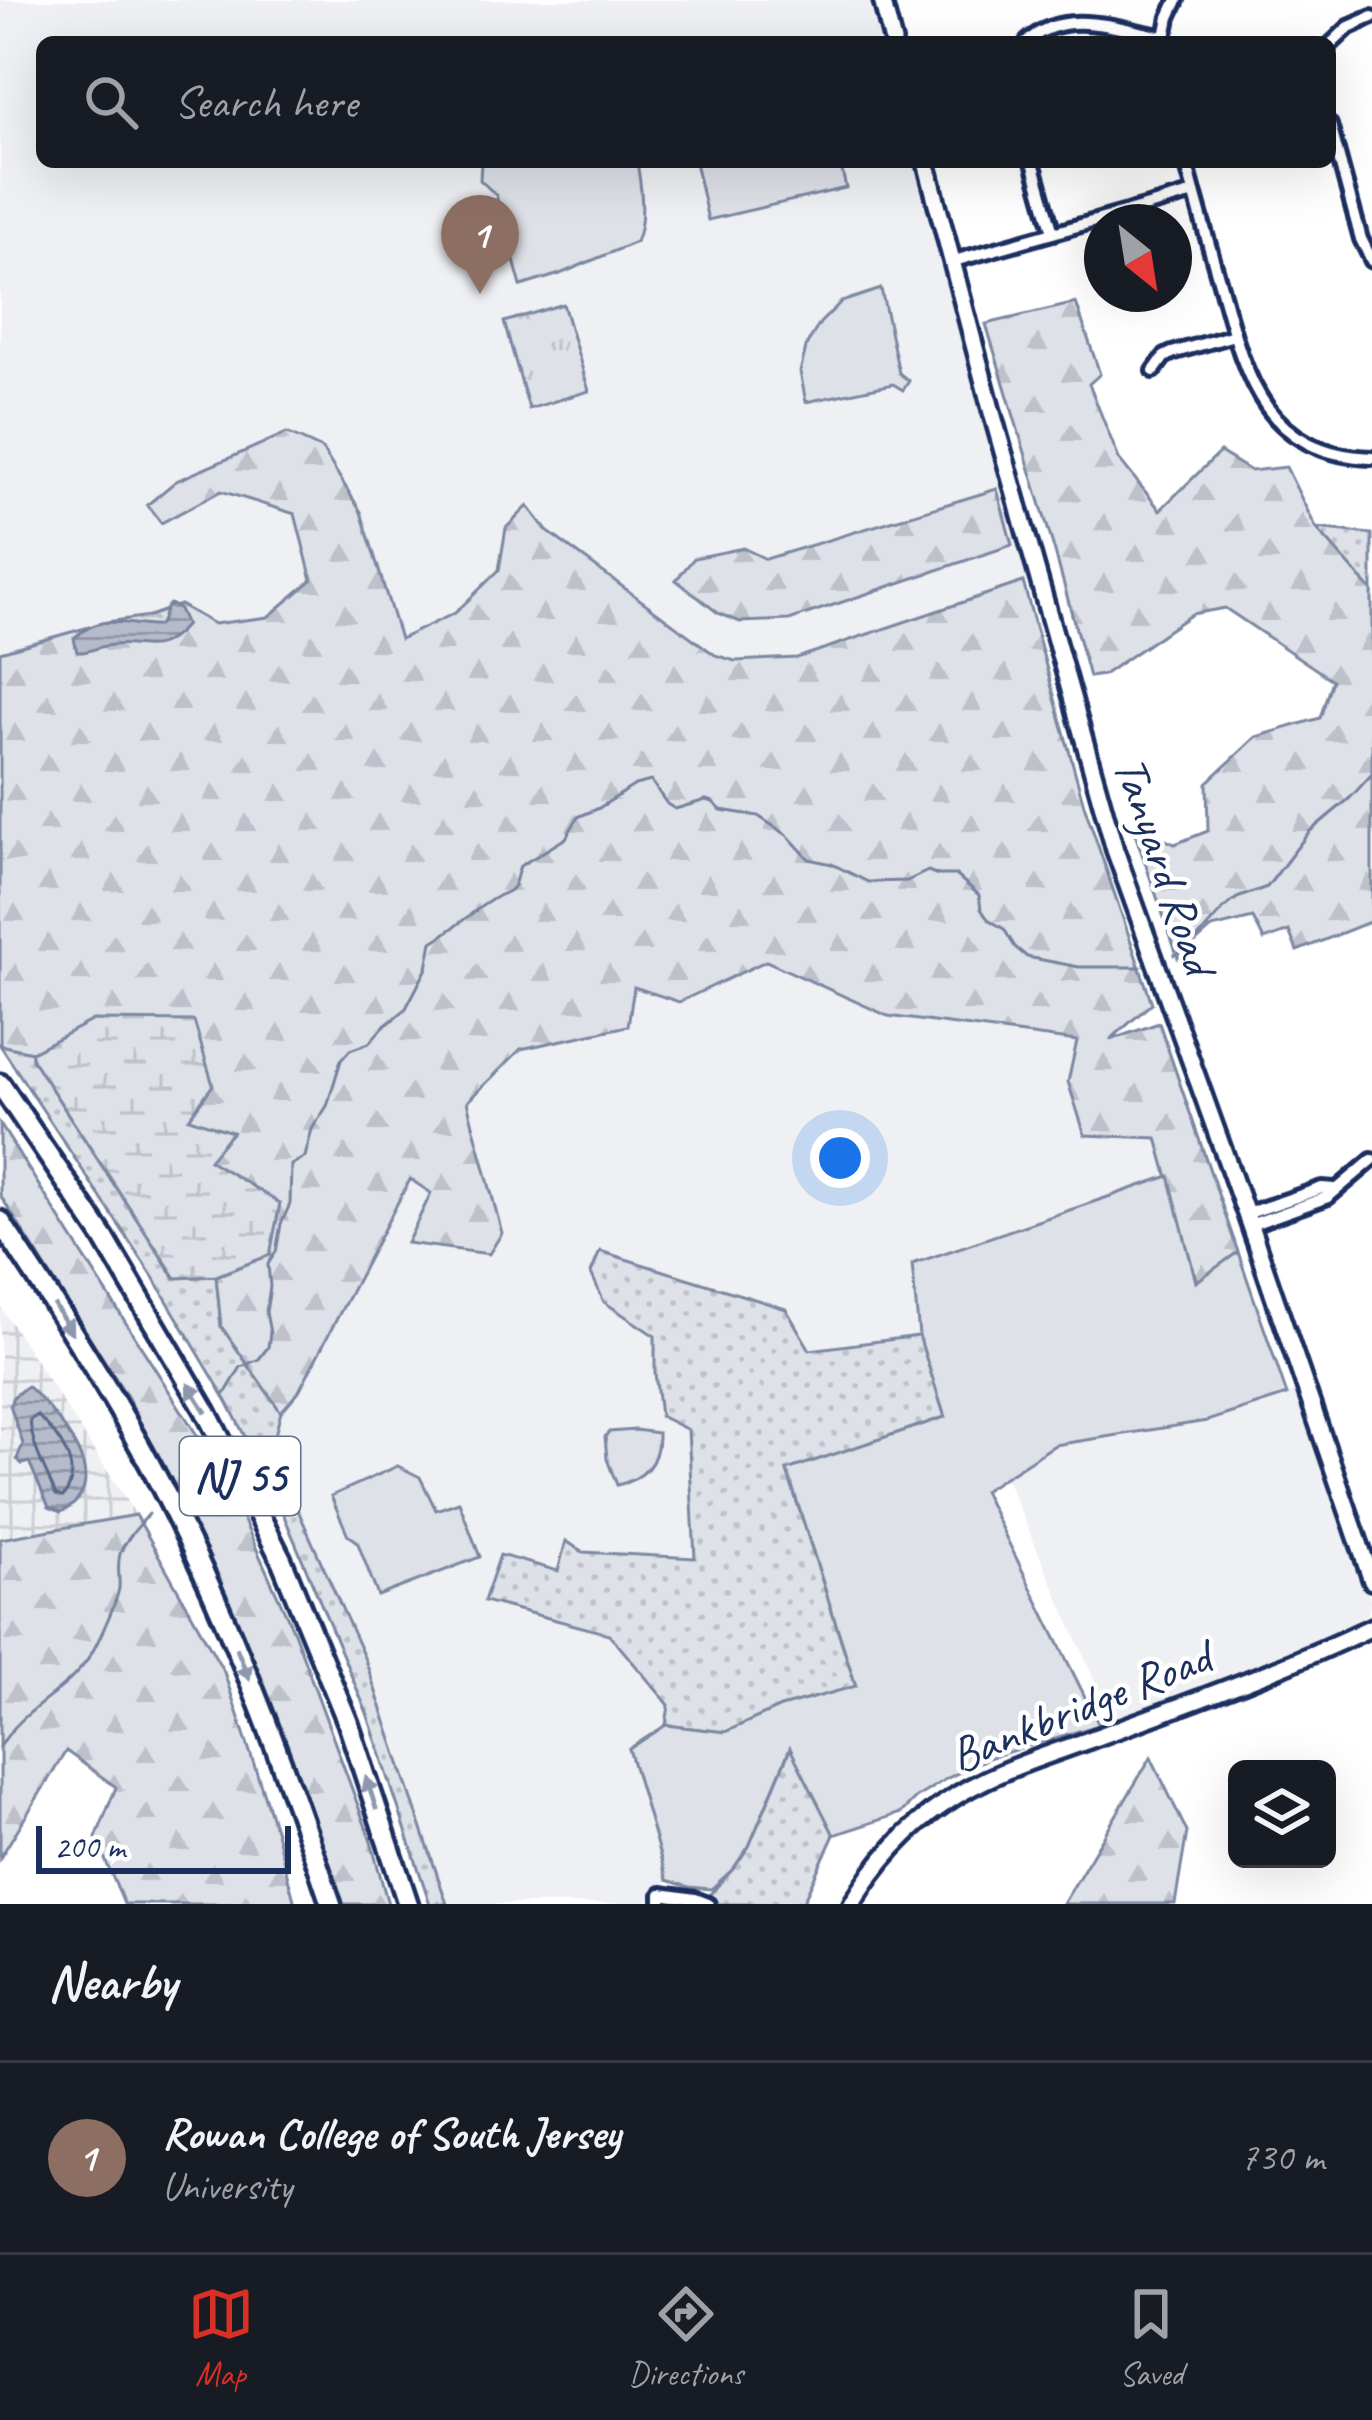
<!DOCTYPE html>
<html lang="en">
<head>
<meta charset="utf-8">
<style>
	body { margin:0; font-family:Caveat,sans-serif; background:#242831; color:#f1f3f6 }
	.controls { position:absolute; right:36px; bottom:36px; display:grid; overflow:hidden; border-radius:18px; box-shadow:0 12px 48px #0002 }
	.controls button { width:108px; height:108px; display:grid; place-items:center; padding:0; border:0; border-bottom:3px solid #363941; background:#171b24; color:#f1f3f6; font:60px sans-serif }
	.compass { position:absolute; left:1084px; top:204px; width:108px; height:108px; border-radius:50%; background:#171b24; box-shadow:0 12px 48px #0002; rotate:150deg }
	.scale { position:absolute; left:36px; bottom:30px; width:255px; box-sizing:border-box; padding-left:12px; border:6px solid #1b2f5e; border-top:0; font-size:33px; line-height:42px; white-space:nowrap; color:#1b2f5e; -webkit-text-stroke:9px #fff; paint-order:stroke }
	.you { position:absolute; left:840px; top:1158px; width:42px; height:42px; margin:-30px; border:9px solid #fff; border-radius:50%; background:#1a73e8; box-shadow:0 0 0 18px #1a73e833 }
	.badge { display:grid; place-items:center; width:78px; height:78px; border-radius:50%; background:#d93025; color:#fff; font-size:39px; font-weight:700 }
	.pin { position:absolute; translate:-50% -99px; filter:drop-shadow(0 3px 6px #0008) }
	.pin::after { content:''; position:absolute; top:63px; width:42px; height:36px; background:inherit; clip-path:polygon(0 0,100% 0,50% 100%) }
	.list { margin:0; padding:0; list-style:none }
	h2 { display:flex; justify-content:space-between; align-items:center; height:156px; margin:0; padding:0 48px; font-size:51px }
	h2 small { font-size:39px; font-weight:400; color:#9ea1a6 }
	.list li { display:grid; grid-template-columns:78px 1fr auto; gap:36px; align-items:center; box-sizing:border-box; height:192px; padding:0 48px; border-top:3px solid #363941 }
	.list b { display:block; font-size:45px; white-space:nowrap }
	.list p { margin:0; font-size:39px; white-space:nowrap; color:#9ea1a6 }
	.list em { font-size:39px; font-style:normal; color:#9ea1a6 }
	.icon { flex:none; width:66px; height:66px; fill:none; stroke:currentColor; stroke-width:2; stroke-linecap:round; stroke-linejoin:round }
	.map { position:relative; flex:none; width:1372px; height:1904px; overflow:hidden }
	.search { position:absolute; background:#171b24; box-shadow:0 12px 48px #0002; left:36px; right:36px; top:36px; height:132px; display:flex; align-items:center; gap:30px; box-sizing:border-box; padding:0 42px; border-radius:18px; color:#9ea1a6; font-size:45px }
	.sheet { height:348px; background:#171b24 }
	nav { display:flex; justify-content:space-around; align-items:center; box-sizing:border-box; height:168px; border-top:3px solid #363941; background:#171b24; font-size:33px; color:#9ea1a6 }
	nav a { display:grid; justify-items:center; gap:6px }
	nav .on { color:#d93025 }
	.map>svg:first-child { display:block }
</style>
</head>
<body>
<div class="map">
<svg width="1372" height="1904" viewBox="0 0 1372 1904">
	<defs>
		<pattern id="industrial-grid" width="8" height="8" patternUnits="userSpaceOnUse" patternTransform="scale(3)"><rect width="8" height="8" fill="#eff0f4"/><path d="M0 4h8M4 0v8" fill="none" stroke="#ccced4"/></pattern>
		<pattern id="grass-dots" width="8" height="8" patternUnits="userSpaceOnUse" patternTransform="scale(3)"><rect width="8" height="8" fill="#dee1e7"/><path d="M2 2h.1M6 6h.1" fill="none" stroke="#bec1c9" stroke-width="1.8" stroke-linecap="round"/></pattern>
		<pattern id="forest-firs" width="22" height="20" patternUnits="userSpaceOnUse" patternTransform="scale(3)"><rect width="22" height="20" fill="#dee1e7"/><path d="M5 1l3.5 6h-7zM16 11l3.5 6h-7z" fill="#bec1c9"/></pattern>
		<pattern id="wetland-marsh" width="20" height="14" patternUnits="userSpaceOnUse" patternTransform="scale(3)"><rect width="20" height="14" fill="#dee1e7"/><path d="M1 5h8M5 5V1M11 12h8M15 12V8" fill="none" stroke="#bec1c9"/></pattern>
		<pattern id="park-tufts" width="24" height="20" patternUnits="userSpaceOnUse" patternTransform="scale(3)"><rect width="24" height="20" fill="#dee1e7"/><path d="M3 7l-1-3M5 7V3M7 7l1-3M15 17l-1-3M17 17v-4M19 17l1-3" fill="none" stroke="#bec1c9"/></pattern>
		<pattern id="water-rules" width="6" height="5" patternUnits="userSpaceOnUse" patternTransform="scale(3)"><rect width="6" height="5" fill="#b5bbca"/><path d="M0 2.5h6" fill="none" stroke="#9298a7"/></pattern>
	</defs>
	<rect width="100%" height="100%" fill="#fff"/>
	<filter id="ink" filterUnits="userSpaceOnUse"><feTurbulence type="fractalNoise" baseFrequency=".00833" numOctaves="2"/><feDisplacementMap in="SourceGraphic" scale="24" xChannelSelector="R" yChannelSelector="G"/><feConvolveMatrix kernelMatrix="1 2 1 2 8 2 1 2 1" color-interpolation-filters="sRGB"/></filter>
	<g filter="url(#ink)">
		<path fill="#eff0f4" d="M0,0H880L891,42H42V162H924L1039,578L797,658L735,661L715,655L547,530L528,506L506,528L500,569L455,613L400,640L361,512L287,434L162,523L221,491L295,514L312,580L267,617L214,624L0,720Z
			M766,961L888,1016L1078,1041L1068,1082L1085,1134L1157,1137L1169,1176L912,1264L919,1336L810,1350L786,1309L600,1252L604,1302L655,1336V1373L688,1430L695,1559L583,1552L558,1571L485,1602L609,1634L669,1705L666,1725L629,1749L667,1880L644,1904H447L366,1662L270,1450L281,1412L299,1391L410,1178L431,1193L408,1242L502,1233L467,1101L521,1049L628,1026L634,987L679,1002Z
			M1299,1390L1371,1602L1368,1613L1362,1622L1348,1631L1310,1647L1113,1722L1005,1476L1054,1445L1207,1421Z"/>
		<path fill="url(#industrial-grid)" d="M0,1306L136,1515L0,1539Z"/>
		<path fill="url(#grass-dots)" stroke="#7c88a2" stroke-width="3" d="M1316,528L1372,534V591Z
			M0,1045L32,1052V1059L175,1278L216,1276L221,1326L281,1412L271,1450L366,1662L447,1904H430L367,1713L279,1504L228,1403L153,1277Z
			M600,1251L786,1309L810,1350L919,1336L945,1417L787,1471L856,1687L781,1707L725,1732L666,1725L669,1705L609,1634L484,1601L500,1555L558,1571L566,1541L583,1552L695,1558L688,1430L660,1416L655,1373V1336L604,1302L591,1273Z
			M791,1747L834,1835L802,1904H701L733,1869L749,1846Z"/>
		<path fill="url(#forest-firs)" stroke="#7c88a2" stroke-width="3" d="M1076,303L1100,374L1089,384L1119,459L1160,510L1220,452L1251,471L1286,467L1316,528L1372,591V921L1297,951L1289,931L1264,940L1253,918L1212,928L1178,958L1132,825L1175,844L1208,831L1207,783L1256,737L1320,718L1332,680L1225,608L1192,614L1103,675L1089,677L1055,552L986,324Z
			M287,433L322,449L361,512L400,639L455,613L499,570L506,528L528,506L547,531L715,655L735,661L797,658L1023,582L1084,805L1152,1003L1110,1040L1159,1023L1238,1252L1197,1283L1157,1138L1085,1135L1068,1082L1077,1041L888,1016L766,961L679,1002L634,987L628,1026L521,1049L467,1102L502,1233L489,1254L407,1243L431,1193L410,1179L299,1391L281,1412L221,1326L216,1276L270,1255L208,1159L232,1133L188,1118L93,1020L32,1052L0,1045V652L107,622L149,616L180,605L214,624L268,617L312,580L295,514L221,491L161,523L147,505L176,481Z
			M997,489L1012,545L789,620L740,622L718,613L676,580L694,558L743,548L766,559Z
			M0,1124L226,1481L294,1632L370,1838L388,1904H339L305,1796L201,1542L128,1398L0,1195Z
			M136,1515L224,1672L276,1832L295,1904H124L96,1838L116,1787L66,1751L0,1858V1539Z
			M1151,1757L1187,1832L1175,1904H1063Z"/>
		<path fill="url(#wetland-marsh)" stroke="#7c88a2" stroke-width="3" d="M93,1020L194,1021L213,1085L189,1118L232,1132L209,1160L280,1203L270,1255L216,1276L176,1278L32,1059V1052Z"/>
		<path fill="url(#park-tufts)" stroke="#7c88a2" stroke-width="3" d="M563,304L589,391L529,409L504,322Z"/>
		<path fill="#dee1e7" stroke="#7c88a2" stroke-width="3" d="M481,162H637C641,186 646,220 636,242L560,274L521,286L496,195L480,180Z
			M695,162H840L846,188L708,220Z
			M881,289L899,373L909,381L903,390L893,384L806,402L800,372L807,344L820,323L841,302Z
			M1169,1176L1196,1282L1238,1252L1287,1395L1207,1421L1055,1445L983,1491L1099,1725L988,1758L944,1780L916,1798L901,1813L834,1835L790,1748L749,1846L733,1869L711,1889L689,1887L667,1880L629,1749L666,1725L725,1732L781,1707L856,1686L787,1470L945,1417L919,1336L912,1264Z
			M635,1430L658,1433C659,1462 645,1479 617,1485L607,1459L605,1437L609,1432Z
			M398,1466L420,1477L436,1510L459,1502L480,1557L378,1596L357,1541L348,1535L331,1496Z"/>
		<path fill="url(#water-rules)" stroke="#77839f" stroke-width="3" d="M170,604L179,609L186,625C153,662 141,638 105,646C94,648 89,653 77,652L74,638C105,611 123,626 157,626C166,620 161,610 170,604Z
			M27,1386C55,1412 120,1484 61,1512L49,1507L29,1462L22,1464L17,1459L23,1444L10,1405L13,1397Z"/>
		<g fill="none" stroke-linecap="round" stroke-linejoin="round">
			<path stroke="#596789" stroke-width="3" d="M37,1415C58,1434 85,1470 63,1497L56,1495C45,1469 32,1447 30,1420Z"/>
			<path stroke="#77839f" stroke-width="3" d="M1174,955L1190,947L1223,909L1237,898L1267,887L1309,832L1350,798L1372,774
				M225,1394L241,1367L259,1359L268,1347L270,1333L266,1312L270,1287L268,1264L276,1252L281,1224L290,1204L291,1165L305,1157L312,1129L327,1106L341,1060L350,1050L369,1043L382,1028L405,1010L427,968L432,942C455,929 474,909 498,896C505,892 510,893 514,885C517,879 517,872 520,866L566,838L578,817L599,808L635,785L651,781L667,804L675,809L706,800L713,802L721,810L758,816L787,835L809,859L832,864L868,882L907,881L928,871L938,875H956L979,895L981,909L988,919L1004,929L1015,947L1027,957L1079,967H1141
				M0,1747C22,1708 66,1694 90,1656C98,1643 117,1601 119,1588C120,1575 116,1564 121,1551C127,1537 139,1526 149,1514"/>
			<defs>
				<path id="street" d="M1027,42C1065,6 1120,30 1165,37
					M1164,42L1169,17L1177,0
					M1330,45L1349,27L1372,17
					M1330,125L1361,239L1372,261
					M1033,162L1053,233
					M1186,162C1197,204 1209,245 1221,287C1245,374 1263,454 1372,458
					M954,261L1194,193
					M1154,371L1164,357L1172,353L1234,335
					M1246,1214L1322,1188L1334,1189
					M1250,1225L1328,1197L1372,1160
					M661,1904V1894L695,1899L708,1904"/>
				<path id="secondary" d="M882,0L893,42
					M926,162L991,409L1115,850L1246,1214L1372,1581
					M852,1904C876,1863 906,1829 945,1803C988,1773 1040,1758 1089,1740C1184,1705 1280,1671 1372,1627"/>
				<path id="highway" d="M0,1084L104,1238L205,1410L247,1491L281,1559L348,1723L408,1904
					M0,1221C52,1300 104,1380 149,1463C225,1604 280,1753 331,1904"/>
			</defs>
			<use href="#street" stroke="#1b2f5e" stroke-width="20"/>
			<use href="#secondary" stroke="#1b2f5e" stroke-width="24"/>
			<use href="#highway" stroke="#1b2f5e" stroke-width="27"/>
			<use href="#street" stroke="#fff" stroke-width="10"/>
			<use href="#secondary" stroke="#fff" stroke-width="15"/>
			<use href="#highway" stroke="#fff" stroke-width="18"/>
		</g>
		<defs><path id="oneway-solid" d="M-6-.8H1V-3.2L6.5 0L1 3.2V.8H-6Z" transform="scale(3)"/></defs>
		<g fill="#8d97ae">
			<use href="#oneway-solid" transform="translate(63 1319) rotate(58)"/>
			<use href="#oneway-solid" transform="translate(197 1398) rotate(-122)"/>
			<use href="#oneway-solid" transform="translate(243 1664) rotate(68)"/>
			<use href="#oneway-solid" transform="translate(371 1793) rotate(-108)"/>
		</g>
	</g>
	<g text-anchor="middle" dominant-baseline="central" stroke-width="9" stroke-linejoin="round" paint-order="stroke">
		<rect fill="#fff" stroke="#5f6d8e" stroke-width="3" x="180" y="1437" width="120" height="78" rx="9"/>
		<g font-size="45" font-weight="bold" fill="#1b2f5e">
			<text x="240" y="1476">NJ 55</text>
		</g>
		<g font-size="48" fill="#1b2f5e" stroke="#fff">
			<text transform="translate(1165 865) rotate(71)">Tanyard Road</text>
			<text transform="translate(1080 1706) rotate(-22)">Bankbridge Road</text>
		</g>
	</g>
</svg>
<div class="controls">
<button><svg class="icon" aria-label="layers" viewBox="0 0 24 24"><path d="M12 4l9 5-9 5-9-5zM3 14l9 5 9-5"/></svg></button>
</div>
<svg class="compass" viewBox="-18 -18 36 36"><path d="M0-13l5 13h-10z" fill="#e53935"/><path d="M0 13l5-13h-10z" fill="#9ea1a6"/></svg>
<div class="scale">200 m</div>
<div class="you"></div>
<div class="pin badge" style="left:480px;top:294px;background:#8d6e63">1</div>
<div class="search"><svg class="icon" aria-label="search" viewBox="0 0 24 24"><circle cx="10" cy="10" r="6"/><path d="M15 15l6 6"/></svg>Search here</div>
</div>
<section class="sheet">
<h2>Nearby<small></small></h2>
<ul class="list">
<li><span class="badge" style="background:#8d6e63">1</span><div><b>Rowan College of South Jersey</b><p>University</p></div><em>730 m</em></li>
</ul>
</section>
<nav>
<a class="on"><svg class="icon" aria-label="map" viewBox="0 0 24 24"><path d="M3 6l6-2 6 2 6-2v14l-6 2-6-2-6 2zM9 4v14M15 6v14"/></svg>Map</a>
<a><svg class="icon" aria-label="directions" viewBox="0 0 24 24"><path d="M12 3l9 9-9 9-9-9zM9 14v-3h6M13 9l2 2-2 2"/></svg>Directions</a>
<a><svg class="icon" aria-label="saved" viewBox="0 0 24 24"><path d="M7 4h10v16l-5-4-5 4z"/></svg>Saved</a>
</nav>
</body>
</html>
